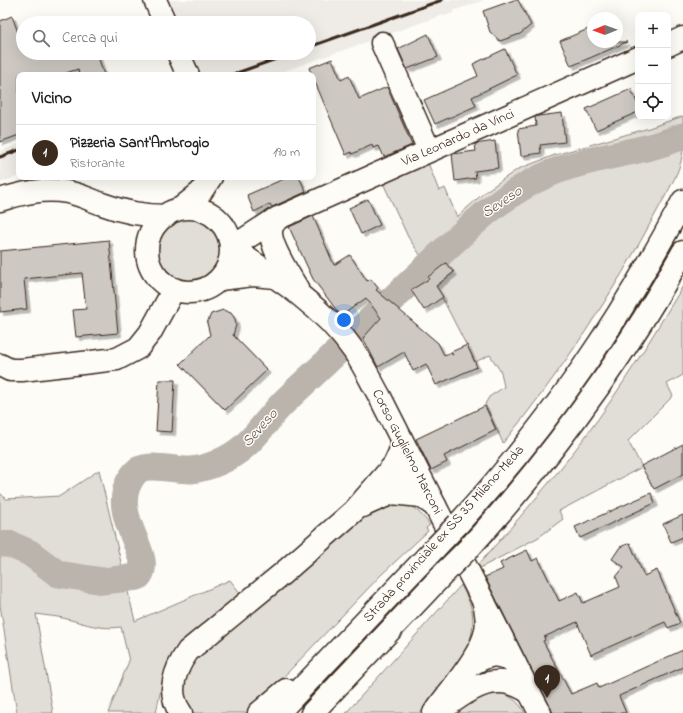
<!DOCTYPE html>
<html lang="it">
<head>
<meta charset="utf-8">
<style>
	body { margin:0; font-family:"Indie Flower",sans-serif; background:#f6f6f6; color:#222 }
	.controls { position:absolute; right:12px; top:12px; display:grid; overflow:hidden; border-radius:8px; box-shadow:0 4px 16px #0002 }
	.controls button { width:36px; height:36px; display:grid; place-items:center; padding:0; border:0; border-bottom:1px solid #e0e0e0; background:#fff; color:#222; font:20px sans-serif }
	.compass { position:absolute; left:587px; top:12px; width:36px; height:36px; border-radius:50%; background:#fff; box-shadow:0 4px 16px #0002; rotate:269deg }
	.you { position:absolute; left:344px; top:320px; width:14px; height:14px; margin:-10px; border:3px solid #fff; border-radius:50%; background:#1a73e8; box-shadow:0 0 0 6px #1a73e833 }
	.badge { display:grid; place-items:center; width:26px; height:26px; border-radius:50%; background:#3b2a1e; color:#fff; font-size:13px; font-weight:700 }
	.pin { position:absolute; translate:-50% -33px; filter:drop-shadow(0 1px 2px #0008) }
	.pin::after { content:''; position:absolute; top:21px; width:14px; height:12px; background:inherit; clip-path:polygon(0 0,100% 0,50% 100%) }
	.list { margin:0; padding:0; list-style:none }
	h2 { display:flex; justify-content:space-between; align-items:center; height:52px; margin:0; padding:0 16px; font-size:17px }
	h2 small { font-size:13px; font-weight:400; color:#767676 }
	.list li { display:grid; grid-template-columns:26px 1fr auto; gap:12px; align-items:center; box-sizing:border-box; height:56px; padding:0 16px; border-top:1px solid #e0e0e0 }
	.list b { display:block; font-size:15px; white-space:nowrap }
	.list p { margin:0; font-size:13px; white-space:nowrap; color:#767676 }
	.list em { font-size:13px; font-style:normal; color:#767676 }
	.icon { flex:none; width:22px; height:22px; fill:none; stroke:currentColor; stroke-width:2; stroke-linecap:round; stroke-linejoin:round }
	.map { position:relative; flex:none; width:683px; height:713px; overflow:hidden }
	.search { position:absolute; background:#fff; box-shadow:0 4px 16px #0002; left:16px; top:16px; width:300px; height:44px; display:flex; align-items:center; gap:10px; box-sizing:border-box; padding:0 14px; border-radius:22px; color:#767676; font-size:15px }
	.panel { position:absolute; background:#fff; box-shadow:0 4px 16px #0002; left:16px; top:72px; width:300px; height:108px; border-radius:8px }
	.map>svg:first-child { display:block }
</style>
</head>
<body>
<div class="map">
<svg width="683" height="713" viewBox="0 0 683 713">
	<defs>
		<filter id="shadow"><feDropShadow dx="3.5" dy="3.5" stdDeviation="0" flood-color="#0004"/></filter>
	</defs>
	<rect width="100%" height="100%" fill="#fdfcf7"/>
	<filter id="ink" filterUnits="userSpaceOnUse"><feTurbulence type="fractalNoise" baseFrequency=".025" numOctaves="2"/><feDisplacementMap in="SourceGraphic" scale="8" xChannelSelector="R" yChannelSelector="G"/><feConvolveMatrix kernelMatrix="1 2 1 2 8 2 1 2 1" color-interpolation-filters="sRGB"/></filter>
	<g filter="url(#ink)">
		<path fill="#efece7" d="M164,0H484L453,11L454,13L444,16L443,15L273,75H197L188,53H309V23H175Z
			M19,144V176L0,183V151Z"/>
		<path fill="#e1ded7" stroke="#8e847a" d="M683,116V126L675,129C623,150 563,154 514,182C480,201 452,233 423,259L408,237L383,183L428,163L439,191L445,188L457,217L486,191L518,169L555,155L649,128Z
			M683,147C683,169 667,192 657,211C613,294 562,371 503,443L485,404L489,397L504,387L501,372L490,355L475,362L436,286L453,273L446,263L451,252L514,200L532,189L588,167Z
			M155 249a33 33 0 1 1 66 0a33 33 0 1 1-66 0Z
			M683,286V375L667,384L673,396L628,441L642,467L559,511L563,519L539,537L480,568L478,565C515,523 552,481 585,437C621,389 652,337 683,286Z
			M99,470L135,621L230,580L241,594L172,656L164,674L156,713H108L129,661L121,627C102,630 86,624 67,619C57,616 46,616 36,614L53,713H17L0,605V493L6,499L60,496Z
			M401,502C415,507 421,513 430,525L426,528L428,531L381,575L251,711L248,713H194C177,690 182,675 199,654L368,514L380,507Z
			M461,585C465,593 470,602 472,611C479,651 443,684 420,713H346Z
			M494,691C508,694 518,700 525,713H454L462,705Z"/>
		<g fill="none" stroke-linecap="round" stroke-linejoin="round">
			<path stroke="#bbb4ad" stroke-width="27" d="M357,332C383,308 409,283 435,259C471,225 505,192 551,173C594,155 641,154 683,136
				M0,544H9L30,553L58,574L103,581L138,577C158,556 102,512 135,473C145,461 176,471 191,470C200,469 208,467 217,463C249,450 259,429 281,405C300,386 321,368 340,349"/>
		</g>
		<path fill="#cdc8c2" stroke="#3b2a1e" filter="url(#shadow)" d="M514,0H518L531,25L520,34L500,41L490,32L483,11Z
			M12,16L23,46V53H97L104,75H79L78,69L60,75H19V135L0,142V21Z
			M593,27V42H627L571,66L560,41Z
			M428,34L438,57L407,69L398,49Z
			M505,49L517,75L472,97L476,106L435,124L424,100L478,76L473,64Z
			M332,59L341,80L349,76L359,99L387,87L412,145L384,157L379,146L373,148L372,145L352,154L351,152L346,155L309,68Z
			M631,89L638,105V112L596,130L586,109Z
			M562,113L565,142L540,145L541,153L521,156L518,129L536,126L535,117L538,116Z
			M495,141L498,168L475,171L476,178L455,181L452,154L476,151L475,144Z
			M288,177H299L306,192L272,207L270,204L254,212L247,195Z
			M368,199L380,225L361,234L349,208Z
			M313,216L334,265L350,255L367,281L371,279L378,288L376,290L438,343L444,355L450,353L453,355L451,352L467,345L477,367L436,385L426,364L413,371L404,352L378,367L363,338L381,318L366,298L341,316L313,279L289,227Z
			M109,240L118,333L76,337L73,310L86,309L82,273L24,279L27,309L0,312V251Z
			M446,263L454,272L436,286L443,297L424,310L411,290L429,279L428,277Z
			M223,310L231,313L235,319L236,325L233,335L267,370L225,410L180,364L210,335L207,323L211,314Z
			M159,380H175L172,432L156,431Z
			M485,406L496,430L444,456L447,462L431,470L416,439Z
			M683,444V474L654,489L641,466Z
			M651,493L655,503L580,538L575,527Z
			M683,515V537L671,542L663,524Z
			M630,543L644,576L657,570L680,623L668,628L665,622L591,655L577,622L544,637L545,640L543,641L571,694L597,683L599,688L683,650V667L619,696L626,713H553L485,577L503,569L500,563L527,550L532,561L538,558L559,601L578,592L583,603L620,587L616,577L624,567L612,559L620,547Z"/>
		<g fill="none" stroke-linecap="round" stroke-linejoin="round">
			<defs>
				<path id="minor" d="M155,0L165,23
					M382,43L429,150
					M668,45L683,38
					M178,53L188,75
					M0,200C22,193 44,188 67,192C79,194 91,200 102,204C123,212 144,216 166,216
					M147 250a42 42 0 1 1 84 0a42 42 0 1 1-84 0Z
					M180,209L201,192L211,177
					M278,218C275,222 271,226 271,231C270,247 289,274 297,288
					M231,248C276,277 323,306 354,351C364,366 371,381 380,397L540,713
					M231,248L274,220L638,58
					M220,279L253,275L276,277
					M0,365L10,370H22L117,359L138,348L150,333L174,289"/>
				<path id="highway" d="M392,493L421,496L435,506
					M363,506C385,493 412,494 413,463
					M458,524C551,422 619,322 683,201
					M470,547C553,456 623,360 683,252
					M469,666C487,655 498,650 515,664
					M443,709C470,688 498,669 530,693
					M181,713C166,693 175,669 188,651L282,574L354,511L394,465L400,452L401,439
					M259,713L286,690
					M278,713L436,547
					M312,713L448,569
					M434,713C449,691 482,655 486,630C488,620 486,612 484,602"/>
			</defs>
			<use href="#minor" stroke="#3b2a1e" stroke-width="25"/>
			<use href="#highway" stroke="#3b2a1e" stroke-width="25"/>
			<use href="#minor" stroke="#fdfcf7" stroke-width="22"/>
			<use href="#highway" stroke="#fdfcf7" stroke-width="22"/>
			<path stroke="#3b2a1e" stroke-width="3" d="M309,47L442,0
				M231,75L293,53
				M0,157L19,150"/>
			<defs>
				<path id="highway-bridge" d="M436,547L458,524
					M448,569L470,547"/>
			</defs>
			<use href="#highway-bridge" stroke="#3b2a1e" stroke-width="25" stroke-linecap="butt"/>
			<use href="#highway-bridge" stroke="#fdfcf7" stroke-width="22"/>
		</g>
	</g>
	<g text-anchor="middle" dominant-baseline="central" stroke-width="3" stroke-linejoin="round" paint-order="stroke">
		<g font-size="14" fill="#3b2a1e" stroke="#fdfcf7">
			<text transform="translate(458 138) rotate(-24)">Via Leonardo da Vinci</text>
			<text transform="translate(407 452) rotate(63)">Corso Guglielmo Marconi</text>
			<text transform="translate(444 534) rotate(-48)">Strada provinciale ex SS 35 Milano-Meda</text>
		</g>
		<g font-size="15" font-style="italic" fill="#615349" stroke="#fdfcf7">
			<text transform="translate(502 202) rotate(-34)">Seveso</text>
			<text transform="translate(260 428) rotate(-48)">Seveso</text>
		</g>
	</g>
</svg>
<div class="controls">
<button>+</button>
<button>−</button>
<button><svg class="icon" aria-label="locate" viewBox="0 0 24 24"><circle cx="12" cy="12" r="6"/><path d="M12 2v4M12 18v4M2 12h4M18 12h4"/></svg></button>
</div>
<svg class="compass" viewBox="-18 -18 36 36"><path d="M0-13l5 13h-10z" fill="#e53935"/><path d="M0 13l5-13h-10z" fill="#767676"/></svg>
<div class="you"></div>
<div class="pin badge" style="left:547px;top:698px">1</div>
<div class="search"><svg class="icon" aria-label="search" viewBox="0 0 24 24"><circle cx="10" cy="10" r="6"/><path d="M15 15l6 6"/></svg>Cerca qui</div>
<section class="panel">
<h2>Vicino<small></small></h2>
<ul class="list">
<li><span class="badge">1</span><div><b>Pizzeria Sant'Ambrogio</b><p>Ristorante</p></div><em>190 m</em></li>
</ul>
</section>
</div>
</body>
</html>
